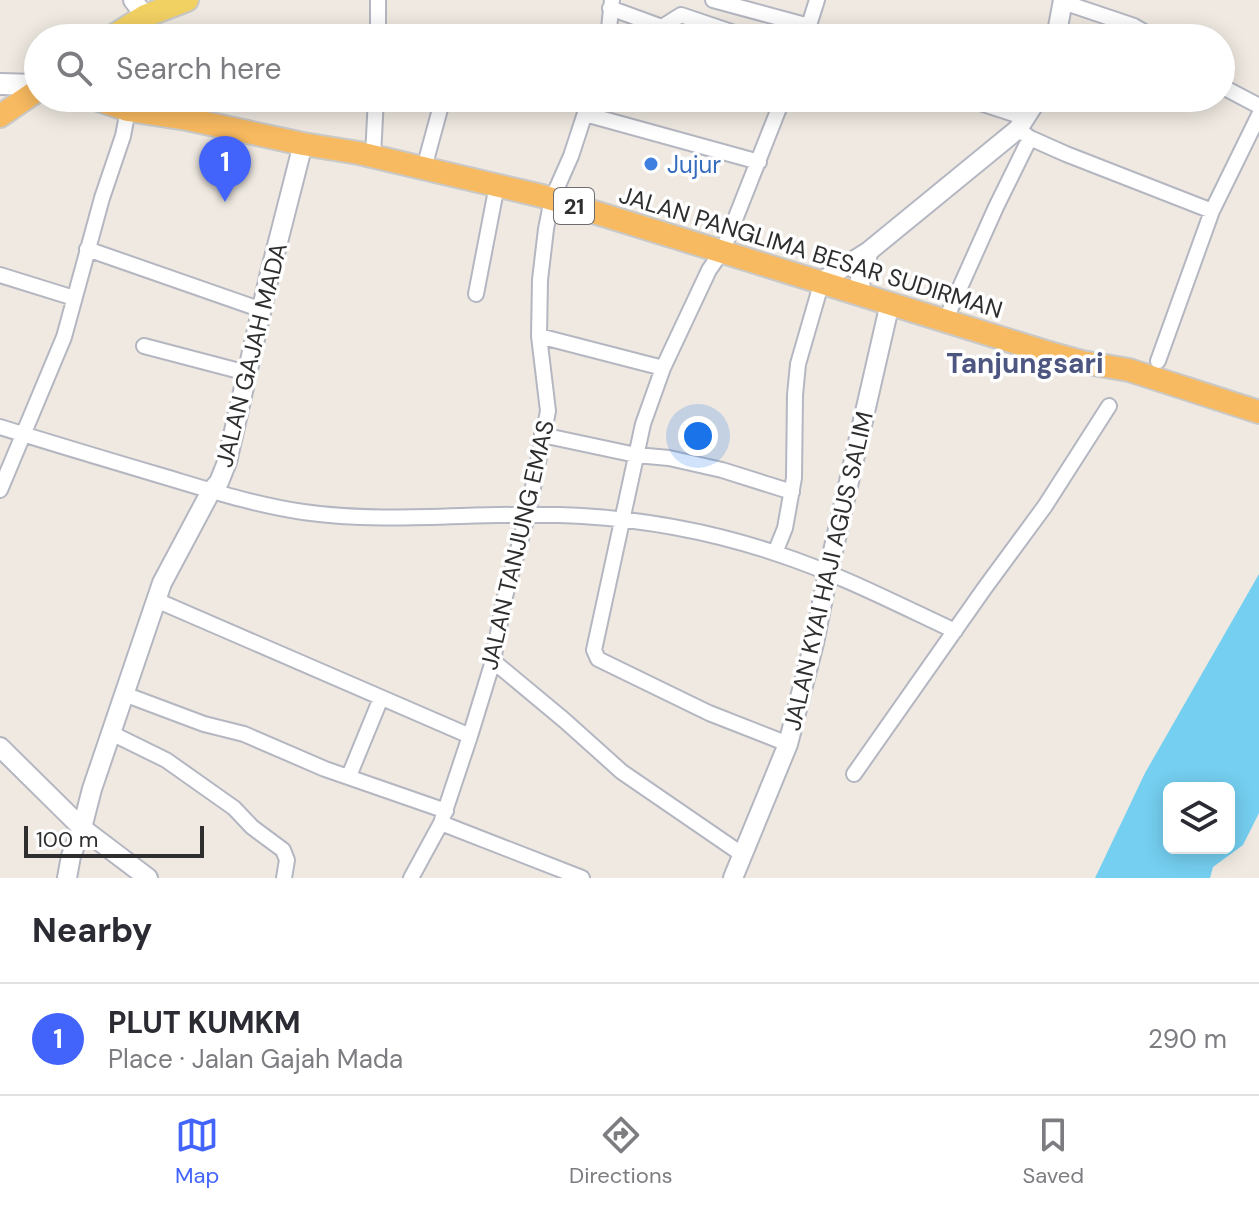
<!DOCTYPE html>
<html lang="en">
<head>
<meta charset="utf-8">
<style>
	body { margin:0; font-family:"DM Sans",sans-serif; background:#f7f7f7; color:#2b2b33 }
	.controls { position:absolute; right:24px; bottom:24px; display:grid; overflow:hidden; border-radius:12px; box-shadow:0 4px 20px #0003 }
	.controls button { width:72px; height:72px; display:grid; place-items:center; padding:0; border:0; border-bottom:2px solid #e1e1e2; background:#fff; color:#2b2b33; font:40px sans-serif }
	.scale { position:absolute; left:24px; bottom:20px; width:180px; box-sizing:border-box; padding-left:8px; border:4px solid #2e2e2e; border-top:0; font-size:22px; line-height:28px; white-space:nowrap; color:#2e2e2e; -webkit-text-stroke:6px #fff; paint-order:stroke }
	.you { position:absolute; left:698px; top:436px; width:28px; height:28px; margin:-20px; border:6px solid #fff; border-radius:50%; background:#1a73e8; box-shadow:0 0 0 12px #1a73e833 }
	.badge { display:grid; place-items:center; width:52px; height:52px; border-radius:50%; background:#4264fb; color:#fff; font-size:26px; font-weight:700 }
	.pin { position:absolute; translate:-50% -66px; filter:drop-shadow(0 2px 4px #0008) }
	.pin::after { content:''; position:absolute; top:42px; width:28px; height:24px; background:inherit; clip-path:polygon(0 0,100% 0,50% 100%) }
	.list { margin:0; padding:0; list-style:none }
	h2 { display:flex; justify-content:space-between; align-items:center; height:104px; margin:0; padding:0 32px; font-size:34px }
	h2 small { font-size:26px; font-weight:400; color:#7c7c81 }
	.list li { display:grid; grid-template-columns:52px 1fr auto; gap:24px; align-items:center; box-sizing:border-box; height:112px; padding:0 32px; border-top:2px solid #e1e1e2 }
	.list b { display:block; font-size:30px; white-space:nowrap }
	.list p { margin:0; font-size:26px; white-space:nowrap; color:#7c7c81 }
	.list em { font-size:26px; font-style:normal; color:#7c7c81 }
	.icon { flex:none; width:44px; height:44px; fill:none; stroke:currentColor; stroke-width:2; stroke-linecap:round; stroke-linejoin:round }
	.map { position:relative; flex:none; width:1259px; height:878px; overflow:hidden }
	.search { position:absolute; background:#fff; box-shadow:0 4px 20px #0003; left:24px; right:24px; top:24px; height:88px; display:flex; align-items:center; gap:20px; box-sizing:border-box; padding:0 28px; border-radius:44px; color:#7c7c81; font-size:30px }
	.sheet { height:216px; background:#fff }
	nav { display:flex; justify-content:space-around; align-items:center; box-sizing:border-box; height:112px; border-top:2px solid #e1e1e2; background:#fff; font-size:22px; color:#7c7c81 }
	nav a { display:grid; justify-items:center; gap:4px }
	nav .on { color:#4264fb }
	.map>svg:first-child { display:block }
</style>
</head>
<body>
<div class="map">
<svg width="1259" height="878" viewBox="0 0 1259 878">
	<rect width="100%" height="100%" fill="#efe9e1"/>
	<path fill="#75cff0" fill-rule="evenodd" d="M1259,574V813L1243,845L1213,867L1210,878H1095L1145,773ZM1169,788H1229V848H1169Z"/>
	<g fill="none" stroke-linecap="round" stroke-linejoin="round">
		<defs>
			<path id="minor" d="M713,0L809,26
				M1063,2L1134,26L1155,38
				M610,8L662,27L681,15L749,38
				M378,38V0
				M608,38L612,0
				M805,38L817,0
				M1221,86L1259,106
				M783,98L723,250L709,270L663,368L643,424L594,650L598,659L709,713L788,744
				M965,98L1026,118
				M585,114L759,162
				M1018,129L1030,138L1066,154L1212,211L1158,361
				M373,156L376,98
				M424,168L443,98
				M1212,211L1259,115
				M87,249L262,310
				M0,275L74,298
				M476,294L497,185
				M945,321L996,207L1030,138
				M539,336L663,368
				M144,346L247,373
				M0,427C54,444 108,460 162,476C209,490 255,505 303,512C395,525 489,510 582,516C647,520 716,533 778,554C839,574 897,604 955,631
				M542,435L636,455L669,458L722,470L792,492
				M0,490L64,337L102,198L123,136L128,110
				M775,553L785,528L794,478L795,395L798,364L822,281
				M156,600L470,736
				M493,661L564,720L622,772L743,855
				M124,694L204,724L244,734L325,769L446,811
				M111,733L166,760L234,808L252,827L283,850L287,860L284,878
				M854,774L984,589L1045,506L1109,406
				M349,776L381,698
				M441,823L582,878
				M411,878L441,823L470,736L493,661L504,600L528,513L548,411L539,336L540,280L546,229L552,199L571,156L590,98"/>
			<path id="tertiary" d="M133,0L145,16
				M1056,38L1063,0
				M822,281L869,251L1018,129L1038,98
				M861,294L860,278L869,251
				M0,747L82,828L148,878
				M67,878L71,856L82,828L92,789L162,583L211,491L219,482L227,462L269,277L303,144
				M733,878L788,744L814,643L828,573L890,303"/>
			<path id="secondary" d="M0,84L38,85"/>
			<path id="primary" d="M110,38L145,16L187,0"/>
			<path id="trunk" d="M93,98L128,110L187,119L303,144L359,153L542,196L1046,352L1082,362L1129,370L1259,412
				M0,116L38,90"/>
		</defs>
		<use href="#minor" stroke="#b4b7c1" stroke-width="18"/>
		<use href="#tertiary" stroke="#b4b7c1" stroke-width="22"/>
		<use href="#secondary" stroke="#b4b7c1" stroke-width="24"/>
		<use href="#primary" stroke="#c9c9c9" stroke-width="26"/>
		<use href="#trunk" stroke="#c9c9c9" stroke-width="26"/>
		<use href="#minor" stroke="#fff" stroke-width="14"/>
		<use href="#tertiary" stroke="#fff" stroke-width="18"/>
		<use href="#secondary" stroke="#fff" stroke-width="20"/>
		<use href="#primary" stroke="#f2d163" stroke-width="22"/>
		<use href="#trunk" stroke="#f8ba60" stroke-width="22"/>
	</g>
	<circle fill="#3f7fe0" stroke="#fff" stroke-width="3" cx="651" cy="164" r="8"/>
	<g text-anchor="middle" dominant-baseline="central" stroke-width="7" stroke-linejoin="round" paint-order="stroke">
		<rect fill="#fff" stroke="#6d6d6d" stroke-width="2" x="554" y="188" width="40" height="36" rx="6"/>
		<g font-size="22" font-weight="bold" fill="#2e2e2e">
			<text x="574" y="206">21</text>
		</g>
		<g font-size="24" fill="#366cbe" stroke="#fff" text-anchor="start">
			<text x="667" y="164">Jujur</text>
		</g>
		<g font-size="24" fill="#2e2e2e" stroke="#fff">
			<text transform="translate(811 252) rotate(17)">JALAN PANGLIMA BESAR SUDIRMAN</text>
			<text transform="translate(251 355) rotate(-76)">JALAN GAJAH MADA</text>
			<text transform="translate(517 545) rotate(-77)">JALAN TANJUNG EMAS</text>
			<text transform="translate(828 571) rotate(-77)">JALAN KYAI HAJI AGUS SALIM</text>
		</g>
		<g font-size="28" font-weight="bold" fill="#4d5680" stroke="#fff">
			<text x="1025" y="363">Tanjungsari</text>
		</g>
	</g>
</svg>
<div class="controls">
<button><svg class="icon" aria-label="layers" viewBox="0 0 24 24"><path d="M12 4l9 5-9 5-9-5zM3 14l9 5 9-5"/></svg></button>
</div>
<div class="scale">100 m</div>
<div class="you"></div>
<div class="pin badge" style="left:225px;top:202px">1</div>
<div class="search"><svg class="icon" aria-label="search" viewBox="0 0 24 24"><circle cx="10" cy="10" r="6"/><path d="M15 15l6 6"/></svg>Search here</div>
</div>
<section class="sheet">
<h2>Nearby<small></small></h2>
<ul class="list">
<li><span class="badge">1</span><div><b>PLUT KUMKM</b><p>Place · Jalan Gajah Mada</p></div><em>290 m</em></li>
</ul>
</section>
<nav>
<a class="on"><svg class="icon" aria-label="map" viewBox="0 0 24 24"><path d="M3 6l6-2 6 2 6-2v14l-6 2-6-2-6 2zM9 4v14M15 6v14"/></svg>Map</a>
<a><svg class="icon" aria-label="directions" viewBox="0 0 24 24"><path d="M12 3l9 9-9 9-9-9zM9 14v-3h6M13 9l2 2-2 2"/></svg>Directions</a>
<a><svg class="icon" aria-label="saved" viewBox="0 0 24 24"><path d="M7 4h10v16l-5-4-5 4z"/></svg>Saved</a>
</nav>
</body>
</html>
